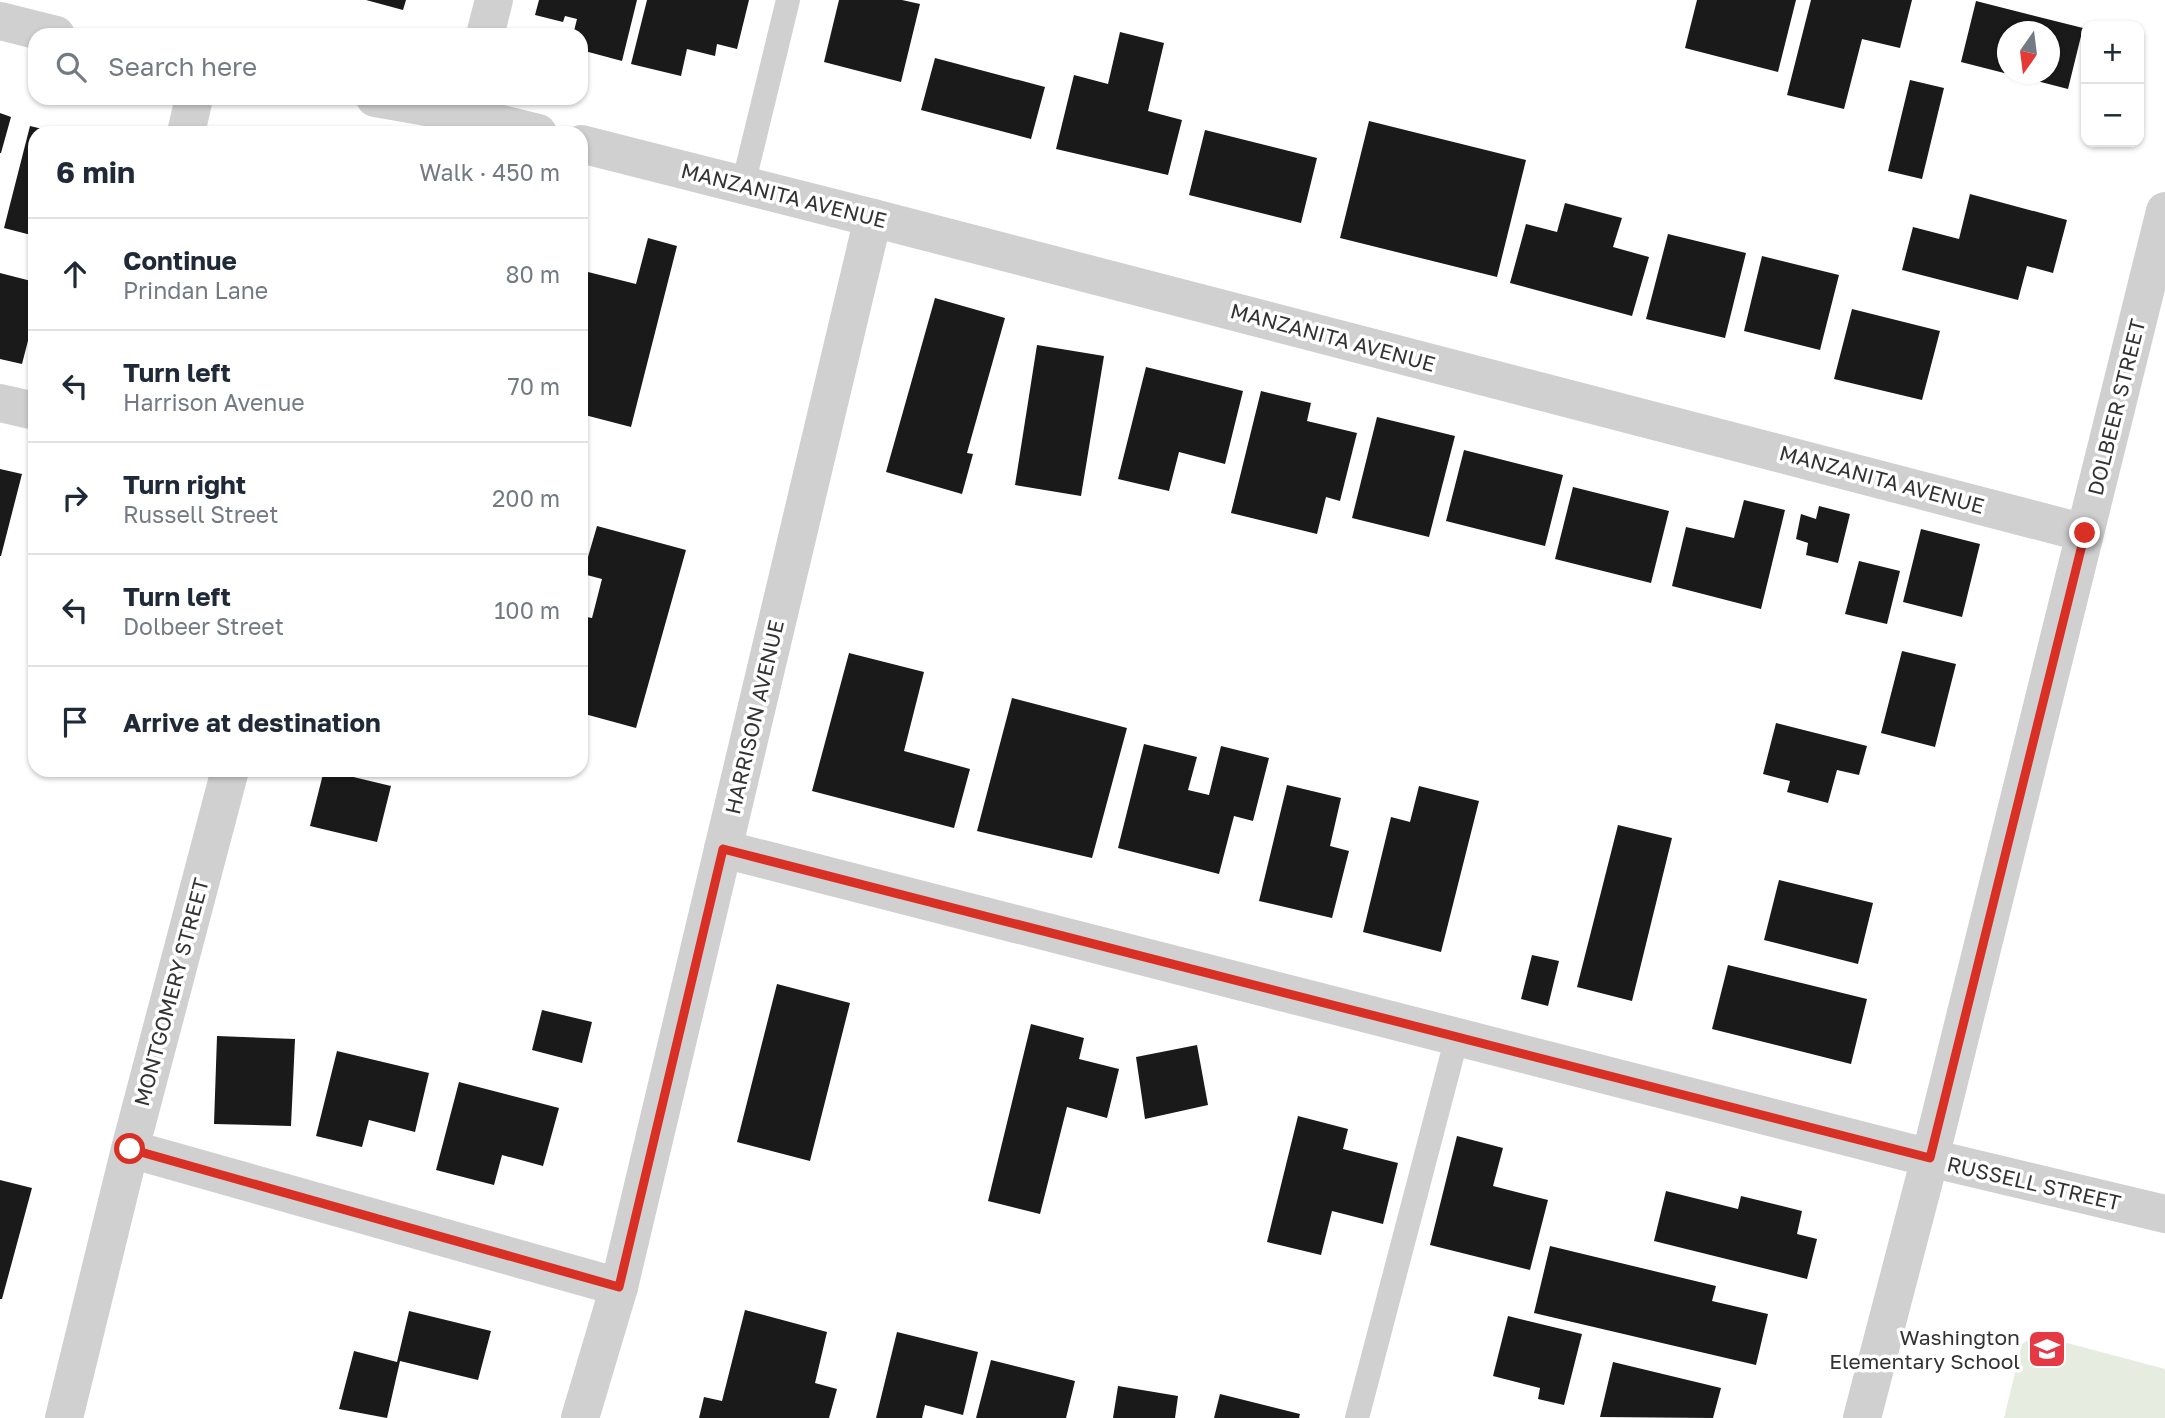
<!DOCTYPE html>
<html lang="en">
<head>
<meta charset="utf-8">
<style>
	body { margin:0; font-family:"Golos Text",sans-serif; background:#f2f2f3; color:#1f2937 }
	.controls { position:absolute; right:21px; top:21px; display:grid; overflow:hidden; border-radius:14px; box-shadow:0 2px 5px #0004 }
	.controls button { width:63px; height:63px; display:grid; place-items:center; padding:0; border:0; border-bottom:2px solid #e0e1e3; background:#fff; color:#1f2937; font:35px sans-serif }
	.compass { position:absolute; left:1997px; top:21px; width:63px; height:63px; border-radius:50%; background:#fff; box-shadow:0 2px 5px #0004; rotate:194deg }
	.stop { position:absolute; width:21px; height:21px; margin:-16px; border:5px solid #d93025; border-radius:50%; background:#fff }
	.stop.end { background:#d93025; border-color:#fff; box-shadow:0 2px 7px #0008 }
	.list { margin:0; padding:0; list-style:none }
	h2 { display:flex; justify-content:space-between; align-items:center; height:91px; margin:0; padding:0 28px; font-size:30px }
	h2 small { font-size:23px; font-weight:400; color:#747a83 }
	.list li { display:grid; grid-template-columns:46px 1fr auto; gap:21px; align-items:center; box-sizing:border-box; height:112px; padding:0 28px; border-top:2px solid #e0e1e3 }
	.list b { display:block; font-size:26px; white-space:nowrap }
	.list p { margin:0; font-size:23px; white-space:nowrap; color:#747a83 }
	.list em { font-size:23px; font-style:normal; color:#747a83 }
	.icon { flex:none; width:38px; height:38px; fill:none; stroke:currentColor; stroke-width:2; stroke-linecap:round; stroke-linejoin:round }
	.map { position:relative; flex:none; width:2165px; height:1418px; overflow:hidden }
	.search { position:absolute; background:#fff; box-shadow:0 2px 5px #0004; left:28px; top:28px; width:560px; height:77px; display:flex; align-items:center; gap:18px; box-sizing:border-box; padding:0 24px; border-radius:21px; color:#747a83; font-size:26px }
	.panel { position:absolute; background:#fff; box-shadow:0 2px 5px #0004; left:28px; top:126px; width:560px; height:651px; border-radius:21px }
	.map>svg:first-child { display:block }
</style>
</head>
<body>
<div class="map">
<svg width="2165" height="1418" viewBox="0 0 2165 1418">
	<rect width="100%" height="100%" fill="#fff"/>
	<path fill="#e6ecdf" d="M2037,1335L2165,1369V1418H2004L2022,1344Z"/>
	<path fill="#1a1a1a" d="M366,0H406L403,10Z
		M539,0H637L622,61L581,50V35H573L577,19L565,16L563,22L535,15Z
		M647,0H749L737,49L717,44L715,56L687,49L681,76L631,64Z
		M839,0H902L920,4L901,82L824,62Z
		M1697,0H1796L1778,72L1685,48Z
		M1811,0H1912L1900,48L1862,39L1844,109L1787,95Z
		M1976,1L2083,28L2068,89L2010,74H2050V32H2008V74L1961,62Z
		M1120,32L1164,43L1148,111L1182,120L1168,175L1056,149L1074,75L1108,84Z
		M935,58L1045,87L1031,139L921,110Z
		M1910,80L1944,88L1922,179L1888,171Z
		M0,113L11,117L1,153H0Z
		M1369,121L1526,160L1497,277L1340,238Z
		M30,126L55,132L35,133V236L4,228Z
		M1205,130L1317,158L1301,223L1189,195Z
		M1970,194L2067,220L2053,273L2027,266L2018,300L1902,270L1913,227L1959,239Z
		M1565,203L1622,218L1613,247L1649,257L1632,316L1510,283L1526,224L1557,232Z
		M1668,234L1746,253L1725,338L1646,319Z
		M648,238L677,246L631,427L581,414V281L584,271L636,284Z
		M1762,256L1839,275L1820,350L1744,331Z
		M0,273L35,282V334L30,333L22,364L0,359Z
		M935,298L1005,318L967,453L973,454L962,494L886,472Z
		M1852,309L1940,331L1922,400L1834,379Z
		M1037,345L1104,356L1081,496L1015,485Z
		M1146,367L1243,391L1225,464L1179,452L1169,491L1118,479Z
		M1261,391L1311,403L1307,421L1357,433L1340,501L1326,497L1317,534L1231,513Z
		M1377,417L1455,436L1429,537L1352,518Z
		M1464,450L1563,475L1545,546L1446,521Z
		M0,469L22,474L1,556H0Z
		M1573,487L1669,511L1651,583L1555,559Z
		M1744,500L1785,510L1761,609L1672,586L1686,527L1734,538Z
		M1819,506L1850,514L1838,563L1806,555L1808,543L1796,539L1801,514L1816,519Z
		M597,526L686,550L636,728L581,713V616L592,618L602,579L583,574Z
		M1921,529L1980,544L1962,617L1903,602Z
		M1859,561L1900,571L1887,624L1845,614Z
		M1902,651L1956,664L1935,747L1881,733Z
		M849,653L924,672L904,751L970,769L954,828L812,791Z
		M1012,698L1127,728L1092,858L977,831Z
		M1776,723L1867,746L1859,775L1837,770L1828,803L1787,792L1790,781L1763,774Z
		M1144,744L1197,757L1188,790L1209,795L1221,746L1269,758L1253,821L1234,816L1219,874L1118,848Z
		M324,770L391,786L377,842L310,826Z
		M1287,785L1341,798L1330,846L1349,851L1332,918L1259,901Z
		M1419,786L1479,801L1441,952L1363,932L1391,817L1410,822Z
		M1618,825L1672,838L1632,1001L1577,987Z
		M1779,880L1873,903L1858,964L1764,940Z
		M1532,955L1559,961L1548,1006L1521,999Z
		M1728,965L1867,999L1851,1064L1712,1029Z
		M777,984L850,1003L810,1161L737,1142Z
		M542,1010L592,1022L582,1063L532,1050Z
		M1031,1024L1084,1038L1079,1059L1119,1069L1107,1118L1067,1107L1040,1214L988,1201Z
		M217,1036L295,1039L291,1126L214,1124Z
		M1197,1045L1208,1105L1145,1119L1136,1057Z
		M337,1051L429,1073L415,1132L369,1120L362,1147L316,1136Z
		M459,1082L559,1108L543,1166L502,1155L494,1185L436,1170Z
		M1298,1116L1348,1129L1343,1149L1398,1163L1383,1224L1332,1211L1321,1255L1267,1242Z
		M1457,1136L1503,1148L1493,1186L1548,1200L1530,1270L1430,1245Z
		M0,1180L32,1188L2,1299H0Z
		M1666,1191L1738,1209L1741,1196L1802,1211L1797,1234L1817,1239L1807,1279L1654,1241Z
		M1550,1246L1716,1286L1712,1301L1768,1314L1756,1365L1534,1313Z
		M745,1310L827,1332L815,1383L837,1389L829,1418H699L704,1397L722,1401Z
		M409,1311L491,1331L478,1380L400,1361L387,1418L339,1409L354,1351L397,1362Z
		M1508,1316L1582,1334L1564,1405L1538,1399L1540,1388L1493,1376Z
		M897,1332L978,1352L963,1415L925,1405L922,1418H876Z
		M991,1360L1075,1381L1066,1418H976Z
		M1613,1362L1721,1388L1713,1418L1600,1417Z
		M1118,1386L1178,1396L1175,1418H1113Z
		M1220,1394L1300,1414L1299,1418H1214Z"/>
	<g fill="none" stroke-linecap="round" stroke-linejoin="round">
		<path stroke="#d0d0d0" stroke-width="24" d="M743,185L788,0
			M1357,1418L1457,1037"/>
		<path stroke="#d0d0d0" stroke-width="38" d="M0,21L56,35
			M485,35L494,0
			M375,98L450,111L538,133
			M186,133L194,98
			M581,144L873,218
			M0,403L35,411
			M723,849L1930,1158L2165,1214
			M130,1149L619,1287
			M64,1418L130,1149L230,770"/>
		<path stroke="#d0d0d0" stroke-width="38" d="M580,1418L619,1287L873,218L2085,533
			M1862,1418L1930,1158L2165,211"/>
	</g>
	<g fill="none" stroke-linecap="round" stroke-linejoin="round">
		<path stroke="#d93025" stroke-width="9" d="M130,1149L619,1287L723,849L1930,1158L2085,533"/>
	</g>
	<defs>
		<symbol id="school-square" viewBox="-11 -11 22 22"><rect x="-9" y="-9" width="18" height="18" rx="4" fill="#e63946" stroke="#fff"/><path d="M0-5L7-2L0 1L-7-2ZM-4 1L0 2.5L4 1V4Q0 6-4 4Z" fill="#fff"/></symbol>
	</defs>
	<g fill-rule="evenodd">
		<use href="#school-square" x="2025" y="1327" width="44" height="44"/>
	</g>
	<g text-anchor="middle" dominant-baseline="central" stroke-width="7" stroke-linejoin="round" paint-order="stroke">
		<g font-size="21" fill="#333" stroke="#fff">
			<text transform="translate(784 195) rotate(14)">MANZANITA AVENUE</text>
			<text transform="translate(1333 337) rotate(15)">MANZANITA AVENUE</text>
			<text transform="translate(2116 407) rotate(-76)">DOLBEER STREET</text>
			<text transform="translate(1882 479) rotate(15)">MANZANITA AVENUE</text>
			<text transform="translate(754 717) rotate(-77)">HARRISON AVENUE</text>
			<text transform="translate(171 992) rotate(-75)">MONTGOMERY STREET</text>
			<text transform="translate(2034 1183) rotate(13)">RUSSELL STREET</text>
		</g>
		<g font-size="21" fill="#333" stroke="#fff" text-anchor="end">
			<text x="2020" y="1337">Washington<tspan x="2020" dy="24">Elementary School</tspan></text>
		</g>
	</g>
</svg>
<div class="controls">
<button>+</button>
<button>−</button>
</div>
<svg class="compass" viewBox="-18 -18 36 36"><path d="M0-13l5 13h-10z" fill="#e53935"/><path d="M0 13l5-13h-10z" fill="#747a83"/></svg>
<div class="stop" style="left:130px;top:1149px"></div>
<div class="stop end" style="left:2085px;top:533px"></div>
<div class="search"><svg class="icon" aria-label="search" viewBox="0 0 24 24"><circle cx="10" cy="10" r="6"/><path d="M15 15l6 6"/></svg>Search here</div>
<section class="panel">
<h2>6 min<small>Walk · 450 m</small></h2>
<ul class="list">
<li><svg class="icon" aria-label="ahead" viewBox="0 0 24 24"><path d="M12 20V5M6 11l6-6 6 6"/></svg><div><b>Continue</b><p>Prindan Lane</p></div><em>80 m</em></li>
<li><svg class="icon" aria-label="left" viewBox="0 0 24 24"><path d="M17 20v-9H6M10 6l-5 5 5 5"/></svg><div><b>Turn left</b><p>Harrison Avenue</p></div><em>70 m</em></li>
<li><svg class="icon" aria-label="right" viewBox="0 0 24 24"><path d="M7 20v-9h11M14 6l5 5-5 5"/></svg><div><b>Turn right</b><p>Russell Street</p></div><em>200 m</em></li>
<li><svg class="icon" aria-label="left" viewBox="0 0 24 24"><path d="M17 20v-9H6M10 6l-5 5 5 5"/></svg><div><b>Turn left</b><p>Dolbeer Street</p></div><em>100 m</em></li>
<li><svg class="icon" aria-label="arrive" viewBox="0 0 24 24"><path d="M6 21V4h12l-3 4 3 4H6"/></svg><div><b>Arrive at destination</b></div></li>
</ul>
</section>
</div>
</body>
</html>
